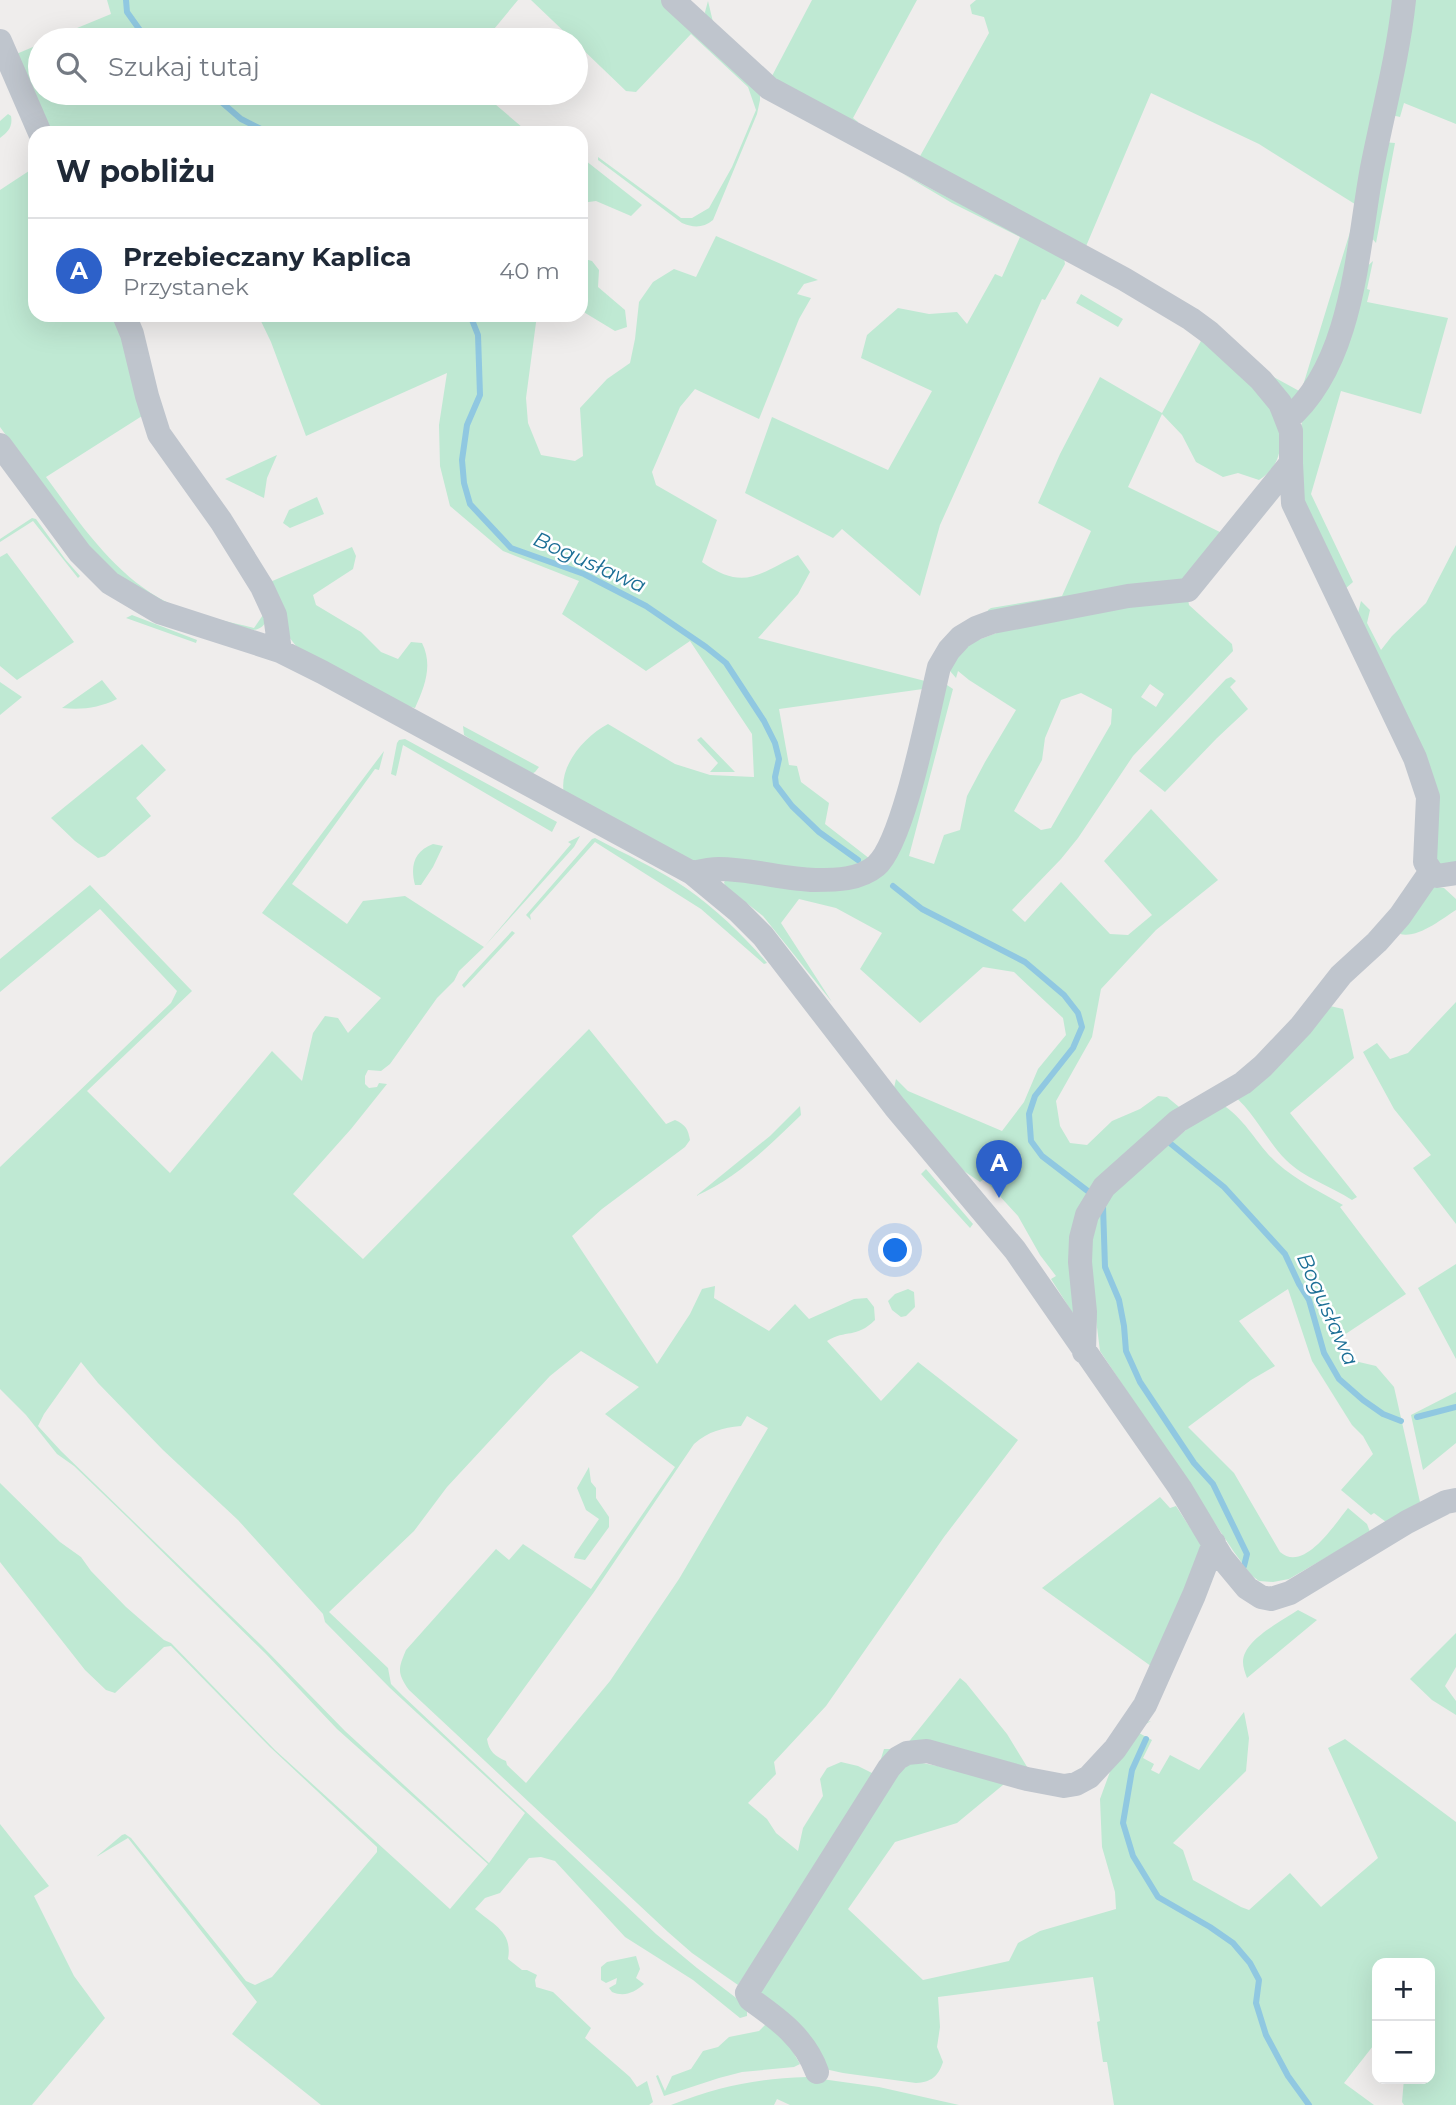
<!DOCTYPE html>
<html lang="pl">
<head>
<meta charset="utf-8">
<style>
	body { margin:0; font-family:Montserrat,sans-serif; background:#f2f2f3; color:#1f2937 }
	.controls { position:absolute; right:21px; bottom:21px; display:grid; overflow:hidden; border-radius:14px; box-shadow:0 7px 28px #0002 }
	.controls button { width:63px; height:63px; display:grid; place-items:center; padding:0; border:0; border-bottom:2px solid #e0e1e3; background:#fff; color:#1f2937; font:35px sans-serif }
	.you { position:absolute; left:896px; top:1251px; width:24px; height:24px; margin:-18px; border:5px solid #fff; border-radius:50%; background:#1a73e8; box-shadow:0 0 0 10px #1a73e833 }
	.badge { display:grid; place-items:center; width:46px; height:46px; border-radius:50%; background:#2d61c9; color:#fff; font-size:23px; font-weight:700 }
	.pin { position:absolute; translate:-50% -58px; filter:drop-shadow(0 2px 4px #0008) }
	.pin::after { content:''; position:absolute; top:37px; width:24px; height:21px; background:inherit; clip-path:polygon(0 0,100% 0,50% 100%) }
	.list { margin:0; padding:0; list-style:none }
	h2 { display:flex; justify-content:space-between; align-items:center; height:91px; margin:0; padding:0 28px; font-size:30px }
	h2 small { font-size:23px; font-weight:400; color:#747a83 }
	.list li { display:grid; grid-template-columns:46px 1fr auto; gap:21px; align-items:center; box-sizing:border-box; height:105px; padding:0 28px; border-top:2px solid #e0e1e3 }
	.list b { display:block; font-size:26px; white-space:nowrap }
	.list p { margin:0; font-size:23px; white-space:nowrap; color:#747a83 }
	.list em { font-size:23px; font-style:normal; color:#747a83 }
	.icon { flex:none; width:38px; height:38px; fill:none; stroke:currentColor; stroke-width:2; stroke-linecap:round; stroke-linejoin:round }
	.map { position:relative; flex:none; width:1456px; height:2105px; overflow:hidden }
	.search { position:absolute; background:#fff; box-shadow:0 7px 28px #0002; left:28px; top:28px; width:560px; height:77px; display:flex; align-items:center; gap:18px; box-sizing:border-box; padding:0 24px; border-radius:38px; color:#747a83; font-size:26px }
	.panel { position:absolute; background:#fff; box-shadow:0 7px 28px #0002; left:28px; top:126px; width:560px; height:196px; border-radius:21px }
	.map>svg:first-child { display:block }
</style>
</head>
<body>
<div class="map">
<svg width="1456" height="2105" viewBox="0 0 1456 2105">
	<rect width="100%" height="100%" fill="#efedec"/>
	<path fill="#bfe9d3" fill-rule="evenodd" d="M107,0H518L485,40H48L111,14Z
		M531,0H668L760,91V100L757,114L713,220C703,228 694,228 682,223L598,160V157L681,218H692L709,208L732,167L756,110L748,87L691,34L636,92L626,91L576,43V40H573Z
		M812,0H917L853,118L858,122L855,124L781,89L707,24L705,12L708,1L713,22L772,76Z
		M976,0H1397C1391,46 1381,91 1372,137C1364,180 1336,393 1291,401L1287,399L1259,369L1301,392L1358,206L1259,144L1151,93L1084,251L1067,244L951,183L876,138L870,129L919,158L989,33L984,17L972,14L970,5Z
		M1409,0H1456V124L1404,103L1400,117L1387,114Z
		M40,44V93H482L529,133H47L14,55Z
		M8,114L11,116C13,127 8,132 0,138V121Z
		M1382,142L1395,143L1376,243L1366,231Z
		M581,157L642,205L631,216L596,201L581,203Z
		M35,167V315H119L127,338L148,412L161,447L211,514L266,606C269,618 266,629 253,630L185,612L159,603L123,579L88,548L0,427V190ZM142,416L157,446L197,497L265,612L254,628C228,621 199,617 175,606C118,581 81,525 46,477Z
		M903,174L1064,258L1065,264L1045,300L1042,299L940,525L920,596L842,529L833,538L745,493L772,417L888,470L932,391L861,358L867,335L898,308L929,314L957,312L967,324L995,274L1002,277L1020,237L952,203Z
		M716,236L818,280L804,284L797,294L811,298L799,319L759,419L695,389L680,407L652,472L656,485L717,520L702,562C744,591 757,575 798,555L810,572L798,594L758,638L925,681L923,689L779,709L789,765L797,766L801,782L829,803L825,824L870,859L845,872L690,861L564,794C558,766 585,736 608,724L675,764L710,775L754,777L752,734L690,641L646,671L562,614L579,581L503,551L450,506L440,466L439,425L447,373L306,436L271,342L258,315H537L526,398L528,423L541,455L575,461L583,456L580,408L607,379L630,363L635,339L639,302L653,282L674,269L696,277Z
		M581,258L592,261L599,270L598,287L625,310L627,327L615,331L582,311Z
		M1373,261L1367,289L1370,290L1367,302L1448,318L1421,414L1341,391L1311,494L1353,582L1345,589L1297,501L1299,438L1303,417L1361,272Z
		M1081,294L1123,319L1118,327L1076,303Z
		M1172,314L1278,406C1280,436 1288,461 1259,480L1238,473L1223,477L1196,462L1182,435L1162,414L1128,487L1222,533L1186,581L988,615V610L991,608L1062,596L1091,531L1038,503L1060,454L1100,377L1162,413L1202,339Z
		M277,455L267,478L264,498L225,479Z
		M317,497L324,514L290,528L283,523L289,510Z
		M32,518L36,519L65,559L80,576L78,578L33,521L0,542V539Z
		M1456,545V867L1441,866L1435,858V818L1356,621L1361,601L1370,610L1367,623L1381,650L1392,636L1426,603Z
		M352,547L356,556L353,569L313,595L316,605L361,632L381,652L398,659L411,642L422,643C433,665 425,686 415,708L406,706L296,646L289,637L270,582Z
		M7,553L74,642L17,680L0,666V557Z
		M1188,599L1189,605L1232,644L1233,651L1133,756L1078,838L1061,859L1012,910L1025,922L1061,882L1110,934L1128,935L1152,915L1104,861L1151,809L1218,880L1156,930L1101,989L1092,1037L1056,1101L1060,1126L1070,1143L1087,1145L1112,1121L1140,1109L1158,1096L1167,1097L1184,1111L1102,1181L1076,1313L1072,1312L1051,1279L1056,1276L1040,1255L1018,1216L984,1179L980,1182L961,1169L894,1088L896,1079L908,1091L1002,1131L1024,1102L1038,1069L1066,1035L1063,1018L1014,972L983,967L920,1023L860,969L882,933L836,908L799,899L781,923L832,1002L763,916L725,886L724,882L727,879L865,885L944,683L953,689L909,856L934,864L944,835L960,830L967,796L985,762L1016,710L969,680L958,671L956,678L950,671L960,647L1028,621ZM1150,684L1164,694L1156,707L1141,697ZM1081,693L1112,709L1111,724L1051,828L1041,830L1014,811L1042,760L1045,738L1061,700Z
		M132,615L197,640L196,643L126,618Z
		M1231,677L1236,681L1230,687L1248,709L1217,738L1165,792L1139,771L1226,679Z
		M102,680L117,699C99,708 82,710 62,708Z
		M0,682L22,697L0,715Z
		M463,726L539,767L535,772L530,775L464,735Z
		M701,737L735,772H710L718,763L697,740Z
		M405,739L557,822L552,832L403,745L396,776L391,774L397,743L399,740Z
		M142,744L166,770L136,798L151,816L105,856L98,858L75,841L51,818Z
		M384,751L379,770L375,769L292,884L347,924L363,901L405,896L484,947L571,844L568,842L580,836L574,847L484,947L459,971L454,981L437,998L390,1064L381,1071L368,1070L365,1076V1084L369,1088L377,1087L379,1083L387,1084L351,1129L293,1194L363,1259L589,1029L666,1124L675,1120C686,1125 688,1129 690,1140L685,1147L602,1209L572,1236L657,1364L690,1314L702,1289L715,1286L714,1298L769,1331L795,1304L809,1319L854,1299L867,1298L874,1307L875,1320C856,1339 846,1329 827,1341L881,1401L918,1362L1018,1440L944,1537L826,1706L774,1762L776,1774L748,1803L767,1819L776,1833L798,1851L803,1828L823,1796L820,1779L827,1768L841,1762L858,1766L878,1776L738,1985L692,1953L668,1932L409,1690C397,1673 398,1669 406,1650L496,1549L509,1560L523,1544L591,1589L675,1467L605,1414L639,1387L581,1351L550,1376L447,1487L414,1531L329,1612L388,1668L391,1684L403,1696L656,1934L697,1968L782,2033L800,2064L794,2067L742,2072L719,2078L664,2096L656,2076L658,2075L665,2091L672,2076L691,2069L703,2051L718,2047L729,2037L759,2031L766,2024L747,2011V2016L740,2018L693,1980L625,1937L555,1861L541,1857L529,1858L500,1893L485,1898L475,1909C494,1925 513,1932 508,1959L522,1970H527L537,1975L535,1980L536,1987L553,1992L591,2028L585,2038L630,2077L637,2087L647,2081L653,2102L649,2105H321L232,2034L257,2002L128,1838L96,1857L122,1835L125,1834L131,1838L246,1981L255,1985L272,1977L377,1852V1847L270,1747L171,1646L164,1647L115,1693L106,1690L85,1670L0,1562V1483L60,1542L81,1557L91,1571L126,1607L164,1640L171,1643L275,1750L450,1909L488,1864L337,1729L266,1654L127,1517L74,1466L57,1454L26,1415L0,1389V1167L171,1003L177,991L100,909L0,992V959L90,885L192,991L87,1091L170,1173L272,1051L302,1081L313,1033L325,1016L338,1018L348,1033L381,998L262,913ZM81,1362L98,1383L163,1450L238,1520L323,1614L325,1622L390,1688L525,1813L489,1863L345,1731L263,1647L61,1451L38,1426L44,1414ZM747,1416L768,1428L679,1579L610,1681L526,1783L507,1765L506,1761C495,1756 489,1752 487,1739L594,1592L694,1444C709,1431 722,1428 741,1426Z
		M595,838C625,854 658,869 686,888C716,909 743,935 767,963L764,964L701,909L595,842L530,915L531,920L526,915L592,839Z
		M433,844L443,846L433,867L421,885H415C410,866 414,851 433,844Z
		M1436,887L1444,888L1456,899V910C1442,919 1417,939 1400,934L1428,889Z
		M512,931L515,933L464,988L462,985Z
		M1456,1002V1224L1413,1168L1431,1155L1394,1109L1363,1052L1377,1043L1390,1059L1408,1053Z
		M1330,1006L1343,1009L1354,1058L1290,1113L1357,1197L1352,1200C1331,1186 1304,1178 1286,1160C1266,1140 1255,1113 1233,1095Z
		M1220,1103C1247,1120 1255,1143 1277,1163C1297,1181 1321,1192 1343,1205L1340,1207L1406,1294L1338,1339L1346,1359L1376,1366L1394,1387L1420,1502L1386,1522L1374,1513L1371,1515L1341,1490L1373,1454L1363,1436L1352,1425L1312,1361L1288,1289L1239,1321L1275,1366L1251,1380L1188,1427L1234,1473L1280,1552C1304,1573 1334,1525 1348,1508L1367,1524L1370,1532L1289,1579L1273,1582L1259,1581L1251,1575L1234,1552L1100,1351L1088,1256L1104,1195Z
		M800,1106L801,1115C769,1146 737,1178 696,1196L770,1136Z
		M926,1169L973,1224L970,1228L921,1174Z
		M1456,1264V1359L1418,1288Z
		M908,1289L914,1292L915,1307L906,1316L901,1317L892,1310L888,1301L895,1294Z
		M1456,1392V1443L1423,1470L1411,1415Z
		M589,1467L591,1482L596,1488V1498L609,1517V1527L585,1560L574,1558L575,1554L599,1519L586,1510L577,1488Z
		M1160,1497L1170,1508L1176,1506L1204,1549L1155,1669L1042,1588Z
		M1298,1610L1317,1620L1247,1678C1245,1673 1243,1667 1243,1662C1243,1640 1282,1621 1298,1610Z
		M1456,1633V1667L1445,1686L1456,1701V1715L1432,1700L1410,1679Z
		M960,1678L966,1683L1007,1734L1029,1770L930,1747L880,1762L884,1749H895L907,1744Z
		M1244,1712L1249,1738L1246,1771L1173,1843L1183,1850L1193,1880L1241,1907L1249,1910L1290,1873L1321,1907L1378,1858L1328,1748L1345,1739L1456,1822V2105H1404L1402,2102L1404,2079H1430V1963H1377V2049L1373,2046L1344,2083L1374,2105H1114L1107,2062H1103L1097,2022L1100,2021L1093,1977L938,1997L940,2027L937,2047L943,2062C938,2077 931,2082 916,2083L843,2073L825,2069L753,1995L907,1760L1009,1780L957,1823L895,1842L848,1909L923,1980L1009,1961L1018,1943L1040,1931L1116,1909L1115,1892L1102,1847L1100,1799L1115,1758L1141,1723L1151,1721L1144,1725L1139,1733L1152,1740L1143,1758L1154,1764L1151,1770L1159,1774L1170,1755L1199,1770Z
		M0,1824L49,1886L34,1896L74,1976L105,2018L32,2105H0Z
		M636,1956L640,1969L636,1978L644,1984C634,1993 624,1997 612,1992L609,1988L616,1984L617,1978L606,1983L601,1980V1967L607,1962Z
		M807,2077L879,2087L959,2105H790L777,2099L774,2105H671C721,2086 754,2079 807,2077Z"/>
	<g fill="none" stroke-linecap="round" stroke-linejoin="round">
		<path stroke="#90c8e1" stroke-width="6" d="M126,0L127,12L147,40
			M211,93L241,119L269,133
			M470,315L478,335L480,395L467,425L462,460L464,483L470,504L511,548L584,574L646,606L706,647L726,663L764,721L775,743L779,759L775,777L776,785L792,806L819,832L858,860
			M893,886L922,909L1025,962L1064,995L1078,1013L1082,1027L1073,1048L1035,1096L1029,1114L1031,1141L1042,1156L1089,1192
			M1171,1144L1224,1187L1285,1254L1299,1284L1309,1300L1324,1353L1339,1379L1363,1400L1383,1414L1401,1421
			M1103,1206L1105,1267L1119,1300L1124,1326L1126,1351L1140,1382L1194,1463L1213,1484L1247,1554L1244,1566
			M1417,1417L1456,1407
			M1146,1739L1132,1770L1123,1823L1133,1856L1158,1897L1210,1927L1233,1943L1250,1963L1259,1980L1256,2003L1266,2035L1288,2076L1309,2105"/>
		<path stroke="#bfc5cd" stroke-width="24" d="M673,0L769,88L1124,279L1191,319L1210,333L1261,380L1280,403L1291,431V463L1188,590L1128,596L992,622L976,628L961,637L949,650L939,667C929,708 904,842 876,866C859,880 836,880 815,880C783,879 751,869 719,869C710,869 701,871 692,873
			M0,41L40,133
			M124,315L132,334L147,396L159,434L221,521L262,587L275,615L280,651
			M1287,420C1354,363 1357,248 1372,168C1383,112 1398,57 1404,0
			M0,445L80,553L110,583L159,612L280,651L322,672L692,873L738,911L763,936L895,1107L1015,1250L1180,1488L1222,1558L1247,1588L1261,1597L1271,1599L1290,1593L1407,1522L1446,1502L1456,1500
			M1431,871L1437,876L1456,873
			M1084,1352L1085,1312L1080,1262L1081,1238L1087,1215L1104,1187L1178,1121L1243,1083L1263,1066L1301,1026L1341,975L1377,942L1400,916L1431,871L1425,862L1428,797L1415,758L1293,503L1291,463
			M817,2072C805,2038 778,2019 750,1999L747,1993L889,1768L898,1758L907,1753L927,1751L1027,1779L1064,1786L1076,1784L1089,1777L1115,1749L1145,1705L1194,1595L1214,1543"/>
	</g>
	<g text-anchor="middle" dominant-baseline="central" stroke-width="5" stroke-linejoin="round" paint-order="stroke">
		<g font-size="21" font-style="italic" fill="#1c6f96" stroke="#fff">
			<text transform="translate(590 562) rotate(24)">Bogusława</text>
			<text transform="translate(1328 1309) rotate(66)">Bogusława</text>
		</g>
	</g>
</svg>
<div class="controls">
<button>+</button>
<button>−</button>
</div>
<div class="you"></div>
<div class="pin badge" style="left:999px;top:1198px">A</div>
<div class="search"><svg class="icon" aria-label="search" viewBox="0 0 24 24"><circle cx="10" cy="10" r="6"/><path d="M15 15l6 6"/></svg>Szukaj tutaj</div>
<section class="panel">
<h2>W pobliżu<small></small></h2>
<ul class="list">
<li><span class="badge">A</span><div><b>Przebieczany Kaplica</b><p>Przystanek</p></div><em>40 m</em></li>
</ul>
</section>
</div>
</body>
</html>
